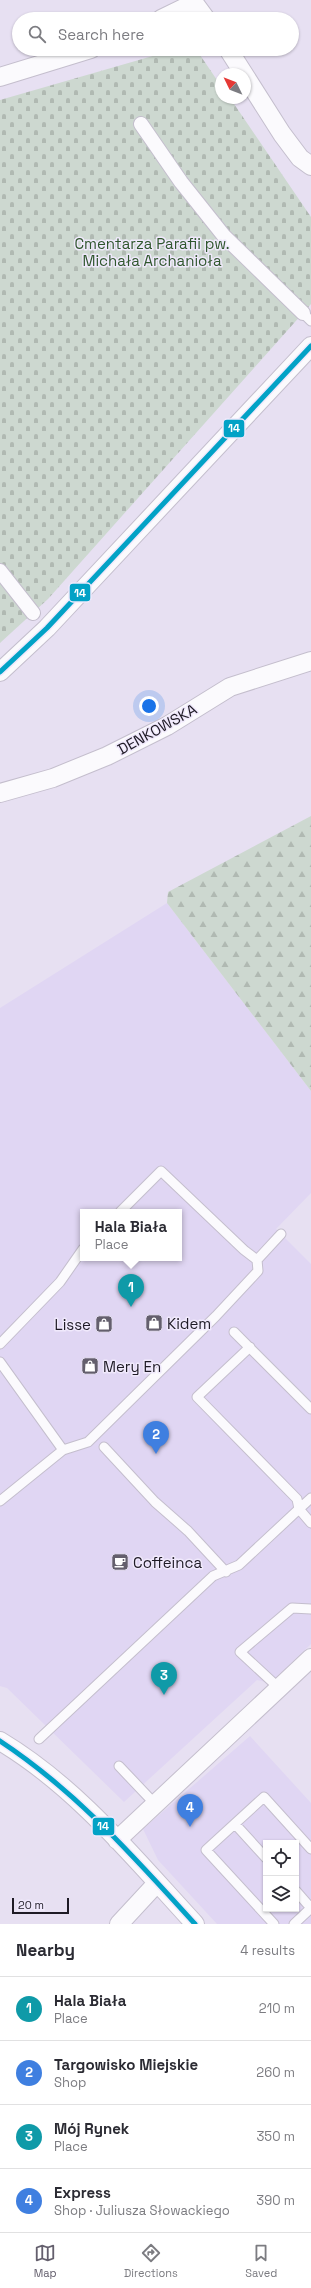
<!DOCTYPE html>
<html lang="en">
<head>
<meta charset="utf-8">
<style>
	body { margin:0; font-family:"Space Grotesk",sans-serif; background:#f2f2f3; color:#2b2b33 }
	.controls { position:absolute; right:12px; bottom:12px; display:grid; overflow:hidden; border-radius:0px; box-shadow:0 1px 3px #0004 }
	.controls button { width:36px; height:36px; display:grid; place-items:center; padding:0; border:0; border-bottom:1px solid #e1e1e2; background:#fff; color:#2b2b33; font:20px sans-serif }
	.compass { position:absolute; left:215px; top:68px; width:36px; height:36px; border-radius:50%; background:#fff; box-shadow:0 1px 3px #0004; rotate:313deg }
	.scale { position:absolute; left:12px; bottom:10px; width:57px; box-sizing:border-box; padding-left:4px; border:2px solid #1e1a25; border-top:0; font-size:11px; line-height:14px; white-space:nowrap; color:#1e1a25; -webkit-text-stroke:3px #f0e9fc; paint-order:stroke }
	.you { position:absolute; left:149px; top:706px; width:14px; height:14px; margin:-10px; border:3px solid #fff; border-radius:50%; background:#1a73e8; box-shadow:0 0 0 6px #1a73e833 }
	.badge { display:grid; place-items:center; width:26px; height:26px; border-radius:50%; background:#645f6d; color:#fff; font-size:13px; font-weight:700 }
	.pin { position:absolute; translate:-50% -33px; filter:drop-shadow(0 1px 2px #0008) }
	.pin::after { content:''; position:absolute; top:21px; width:14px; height:12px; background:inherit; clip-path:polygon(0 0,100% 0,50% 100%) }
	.popup { position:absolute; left:80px; top:1209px; width:102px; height:52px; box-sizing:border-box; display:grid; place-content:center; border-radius:0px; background:#fff; filter:drop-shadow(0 1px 3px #0005); font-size:13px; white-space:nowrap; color:#7c7c81 }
	.popup b { font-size:15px; color:#2b2b33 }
	.popup::after { content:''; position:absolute; left:50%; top:100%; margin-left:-8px; border:8px solid transparent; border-top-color:#fff }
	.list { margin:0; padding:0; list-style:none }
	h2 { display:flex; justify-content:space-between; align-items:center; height:52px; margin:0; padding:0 16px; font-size:17px }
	h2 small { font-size:13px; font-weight:400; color:#7c7c81 }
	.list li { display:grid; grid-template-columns:26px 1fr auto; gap:12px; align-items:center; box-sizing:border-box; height:64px; padding:0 16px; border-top:1px solid #e1e1e2 }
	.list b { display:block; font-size:15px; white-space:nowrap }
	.list p { margin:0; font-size:13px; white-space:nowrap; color:#7c7c81 }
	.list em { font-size:13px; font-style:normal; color:#7c7c81 }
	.icon { flex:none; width:22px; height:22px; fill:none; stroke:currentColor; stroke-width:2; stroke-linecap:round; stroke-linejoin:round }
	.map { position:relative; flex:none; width:311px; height:1924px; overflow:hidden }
	.search { position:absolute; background:#fff; box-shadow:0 1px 3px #0004; left:12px; right:12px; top:12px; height:44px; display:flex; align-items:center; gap:10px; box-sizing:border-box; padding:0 14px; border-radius:22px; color:#7c7c81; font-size:15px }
	.sheet { height:308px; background:#fff }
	nav { display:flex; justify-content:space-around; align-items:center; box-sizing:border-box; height:56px; border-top:1px solid #e1e1e2; background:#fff; font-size:11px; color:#7c7c81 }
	nav a { display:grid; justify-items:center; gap:2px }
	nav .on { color:#645f6d }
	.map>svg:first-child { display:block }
</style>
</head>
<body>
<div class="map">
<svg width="311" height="1924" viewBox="0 0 311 1924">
	<defs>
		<pattern id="forest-firs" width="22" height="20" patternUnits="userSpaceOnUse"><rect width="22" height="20" fill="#cdd8d0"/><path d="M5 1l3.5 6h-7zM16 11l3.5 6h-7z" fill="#b0b9b2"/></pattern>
		<pattern id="cemetery-stones" width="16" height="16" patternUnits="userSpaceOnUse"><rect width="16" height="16" fill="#cdd8d0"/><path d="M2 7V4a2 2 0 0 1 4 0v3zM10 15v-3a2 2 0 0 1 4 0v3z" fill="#b0b9b2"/></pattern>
	</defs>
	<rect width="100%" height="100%" fill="#e7e0f2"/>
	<path fill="#e0d6f3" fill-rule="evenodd" d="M167,903L311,1091V1193L276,1229L311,1264V1644L270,1683L257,1680L124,1802L7,1688L0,1686V1008ZM83,1212H179V1258H83Z
		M250,1736L311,1803V1924H217L158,1860L143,1829ZM266,1843H296V1909H266Z"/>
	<path fill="url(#forest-firs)" d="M311,816V1091L167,903L168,892Z"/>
	<path fill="url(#cemetery-stones)" d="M177,49H196L221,86V98H230L311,217V304L48,599L0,643V100Z"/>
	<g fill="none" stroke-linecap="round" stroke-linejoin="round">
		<defs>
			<path id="service" d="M303,313L311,321
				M120,1212L161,1171L244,1250L257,1260L281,1234
				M234,1332L311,1409
				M0,1344L60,1282L83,1249
				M0,1362L63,1450
				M104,1447L155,1502L188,1531L226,1572
				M311,1498L299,1509L311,1523
				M0,1501L63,1450L88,1442L216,1316L258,1271L257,1260
				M280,1689L240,1652L292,1608L311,1609
				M39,1739L213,1576L239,1565L299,1509L297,1499L197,1397L250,1347
				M119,1766L155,1804
				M235,1824L266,1858
				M296,1891L311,1908
				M274,1924L206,1850L264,1797L311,1849
				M294,1924L311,1908"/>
			<path id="pedestrian" d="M141,124L181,182L224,236L303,313
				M0,571L33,613"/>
			<path id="minor" d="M192,0L206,19
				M161,19L194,3
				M228,49L282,134L300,158L311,166
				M0,77L91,49
				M0,672L47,628L311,346
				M0,793L53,778L107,756L167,726L230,687L311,661
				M0,1741C77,1787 135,1859 195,1924
				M117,1840L311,1658
				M119,1924L157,1883"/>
		</defs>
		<use href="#service" stroke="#c4becd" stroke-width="11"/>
		<use href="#pedestrian" stroke="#c4becd" stroke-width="16"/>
		<use href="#minor" stroke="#c4becd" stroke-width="20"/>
		<use href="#service" stroke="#fbfafd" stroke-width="9"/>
		<use href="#pedestrian" stroke="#fbfafd" stroke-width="14"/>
		<use href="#minor" stroke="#fbfafd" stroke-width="18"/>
		<defs>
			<path id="bus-1" d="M0,672L47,628L311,346
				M0,1741C76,1791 134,1857 195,1924"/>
		</defs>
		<use href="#bus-1" stroke="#f0e9fc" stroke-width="8"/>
		<use href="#bus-1" stroke="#02a2c6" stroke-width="5"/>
	</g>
	<defs>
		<symbol id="shop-square" viewBox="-11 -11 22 22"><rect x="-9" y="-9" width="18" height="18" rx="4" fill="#645f6d" stroke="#f0e9fc"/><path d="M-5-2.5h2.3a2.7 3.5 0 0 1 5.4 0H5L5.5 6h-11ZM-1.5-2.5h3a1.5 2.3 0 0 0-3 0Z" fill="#fff"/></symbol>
		<symbol id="cafe-square" viewBox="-11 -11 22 22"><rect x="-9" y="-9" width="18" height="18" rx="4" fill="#645f6d" stroke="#f0e9fc"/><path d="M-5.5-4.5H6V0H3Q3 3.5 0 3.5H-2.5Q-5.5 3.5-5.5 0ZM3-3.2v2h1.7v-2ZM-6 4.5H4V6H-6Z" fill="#fff"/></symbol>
	</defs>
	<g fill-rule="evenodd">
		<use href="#shop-square" x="144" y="1313" width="20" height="20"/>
		<use href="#shop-square" x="94" y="1314" width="20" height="20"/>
		<use href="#shop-square" x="80" y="1356" width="20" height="20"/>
		<use href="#cafe-square" x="110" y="1552" width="20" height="20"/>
	</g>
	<g text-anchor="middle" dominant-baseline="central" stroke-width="3" stroke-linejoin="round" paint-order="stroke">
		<g font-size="15" fill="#2f562d" stroke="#f0e9fc">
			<text x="152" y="243">Cmentarza Parafii pw.<tspan x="152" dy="17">Michała Archanioła</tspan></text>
		</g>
		<g font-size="15" fill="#1e1a25" stroke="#f0e9fc">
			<text transform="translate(157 729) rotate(-29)">DENKOWSKA</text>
		</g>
		<g font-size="15" fill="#1e1a25" stroke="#f0e9fc" text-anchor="start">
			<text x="167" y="1323">Kidem</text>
			<text x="91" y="1324" text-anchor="end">Lisse</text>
			<text x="103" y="1366">Mery En</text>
			<text x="133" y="1562">Coffeinca</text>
		</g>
	</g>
	<g stroke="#f0e9fc" stroke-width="1.5">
		<rect x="223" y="419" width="22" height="19" rx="4" fill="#02a2c6"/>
		<rect x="69" y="583" width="22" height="19" rx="4" fill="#02a2c6"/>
		<rect x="92" y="1817" width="23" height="19" rx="4" fill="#02a2c6"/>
	</g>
	<g font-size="11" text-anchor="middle" font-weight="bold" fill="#fff">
		<text x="234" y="432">14</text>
		<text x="80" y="597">14</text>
		<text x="103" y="1830">14</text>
	</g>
</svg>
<div class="controls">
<button><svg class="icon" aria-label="locate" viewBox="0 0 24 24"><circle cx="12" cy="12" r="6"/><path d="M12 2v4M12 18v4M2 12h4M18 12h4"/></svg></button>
<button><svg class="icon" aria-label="layers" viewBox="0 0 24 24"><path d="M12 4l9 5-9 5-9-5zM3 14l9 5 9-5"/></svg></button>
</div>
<svg class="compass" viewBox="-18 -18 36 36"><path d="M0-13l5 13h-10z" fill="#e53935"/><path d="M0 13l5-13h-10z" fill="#7c7c81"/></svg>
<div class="scale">20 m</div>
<div class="you"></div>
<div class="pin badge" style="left:131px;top:1307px;background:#0f9aa8">1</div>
<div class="popup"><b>Hala Biała</b>Place</div>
<div class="pin badge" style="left:156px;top:1454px;background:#3f7fe0">2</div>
<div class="pin badge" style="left:164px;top:1695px;background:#0f9aa8">3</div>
<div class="pin badge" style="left:190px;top:1827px;background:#3f7fe0">4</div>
<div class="search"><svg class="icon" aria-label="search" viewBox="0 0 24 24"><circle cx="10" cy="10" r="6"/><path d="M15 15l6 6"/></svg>Search here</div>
</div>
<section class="sheet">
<h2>Nearby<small>4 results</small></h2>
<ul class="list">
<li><span class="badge" style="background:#0f9aa8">1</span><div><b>Hala Biała</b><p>Place</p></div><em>210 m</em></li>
<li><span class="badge" style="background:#3f7fe0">2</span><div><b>Targowisko Miejskie</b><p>Shop</p></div><em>260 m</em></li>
<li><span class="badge" style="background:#0f9aa8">3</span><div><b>Mój Rynek</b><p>Place</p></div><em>350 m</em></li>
<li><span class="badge" style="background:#3f7fe0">4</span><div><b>Express</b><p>Shop · Juliusza Słowackiego</p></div><em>390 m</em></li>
</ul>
</section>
<nav>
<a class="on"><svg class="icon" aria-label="map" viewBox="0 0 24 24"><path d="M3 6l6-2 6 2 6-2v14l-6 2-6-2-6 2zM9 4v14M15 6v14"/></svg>Map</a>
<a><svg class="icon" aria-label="directions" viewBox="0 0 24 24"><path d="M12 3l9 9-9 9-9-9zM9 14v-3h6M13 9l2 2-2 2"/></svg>Directions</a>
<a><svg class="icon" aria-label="saved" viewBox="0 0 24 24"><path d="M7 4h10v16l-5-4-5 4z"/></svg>Saved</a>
</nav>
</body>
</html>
